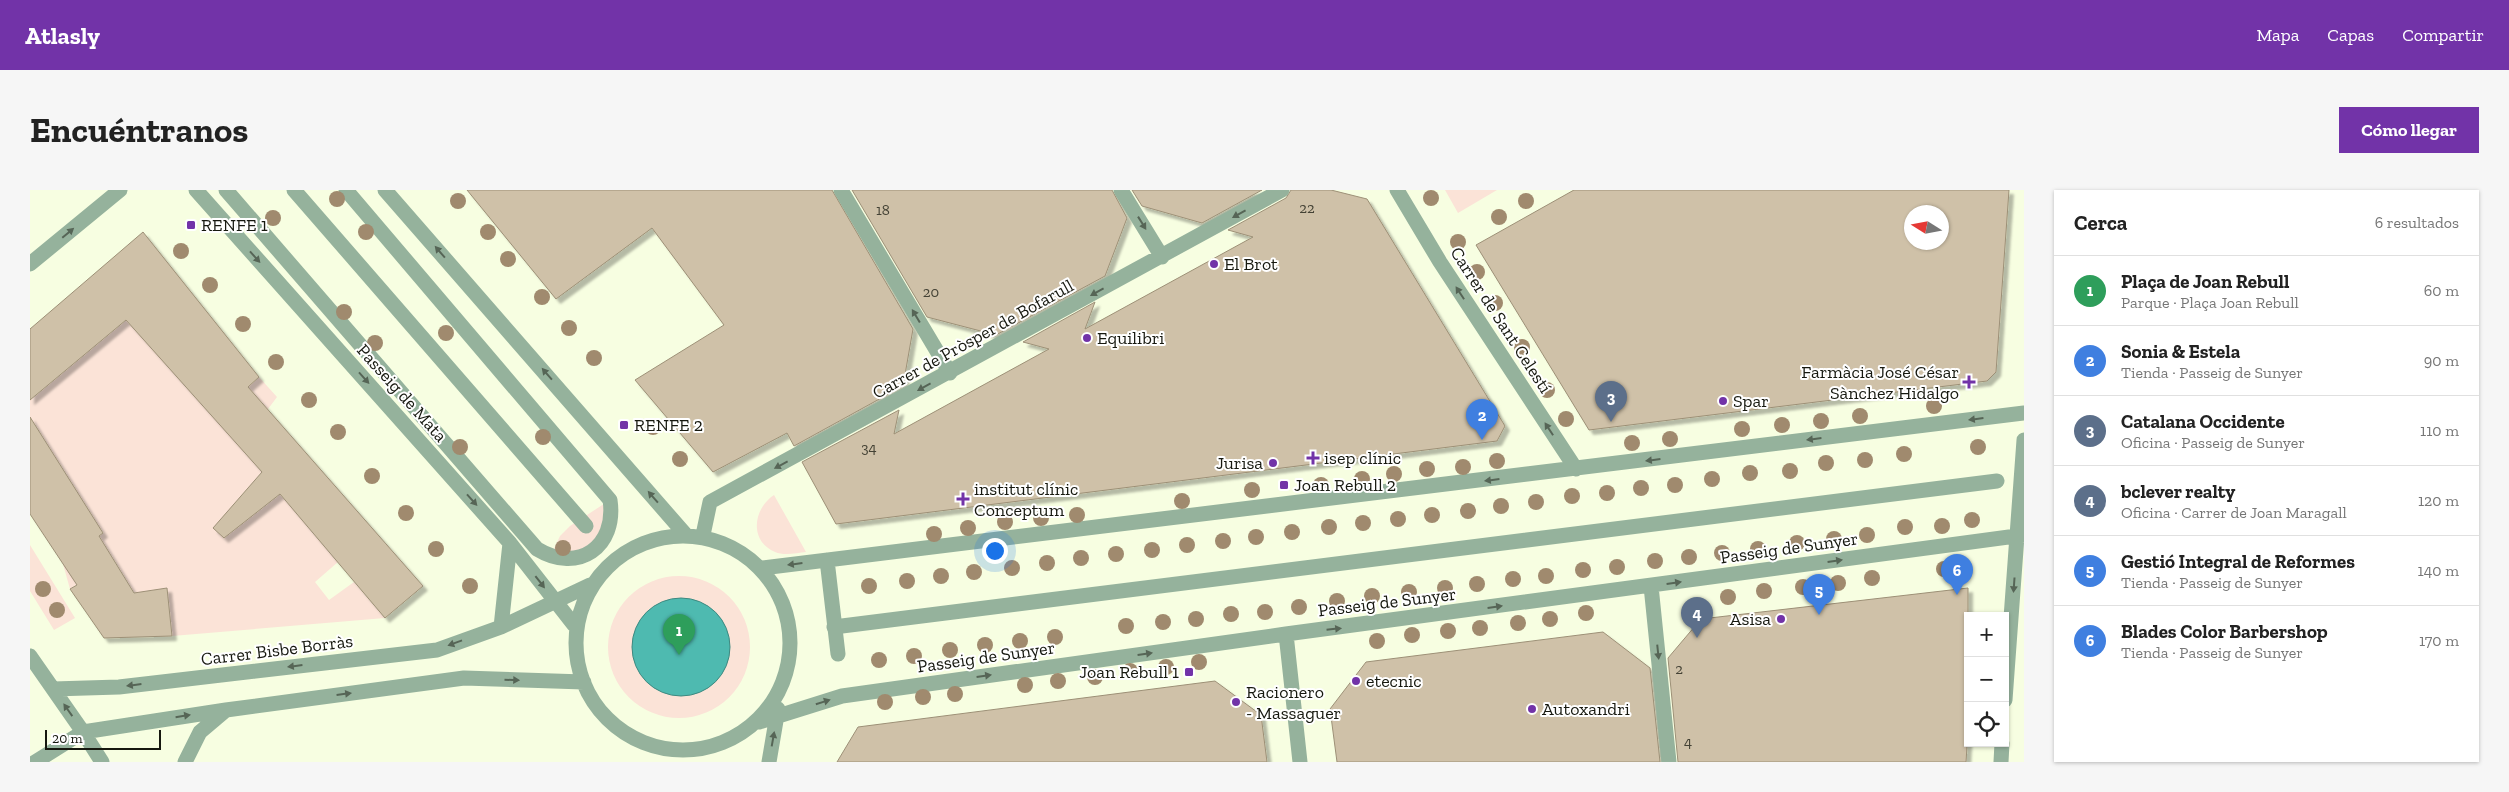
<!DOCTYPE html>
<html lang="es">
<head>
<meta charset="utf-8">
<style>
	body { margin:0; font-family:"Zilla Slab",serif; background:#f6f6f6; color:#222 }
	.controls { position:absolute; right:15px; bottom:15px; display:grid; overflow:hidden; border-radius:0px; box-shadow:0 1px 4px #0004 }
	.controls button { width:45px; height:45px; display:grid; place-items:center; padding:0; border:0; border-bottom:1px solid #e0e0e0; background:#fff; color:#222; font:25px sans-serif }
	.compass { position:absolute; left:1874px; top:15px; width:45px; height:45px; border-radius:50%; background:#fff; box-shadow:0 1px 4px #0004; rotate:281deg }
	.scale { position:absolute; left:15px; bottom:12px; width:116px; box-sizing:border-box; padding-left:5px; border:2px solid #16180f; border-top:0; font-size:14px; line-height:18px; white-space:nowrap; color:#16180f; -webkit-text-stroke:4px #fff; paint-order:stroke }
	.you { position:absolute; left:964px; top:360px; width:18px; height:18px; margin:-12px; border:4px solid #fff; border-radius:50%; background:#1a73e8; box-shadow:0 0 0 8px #1a73e833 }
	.badge { display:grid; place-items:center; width:32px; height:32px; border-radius:50%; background:#7233a8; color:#fff; font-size:16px; font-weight:700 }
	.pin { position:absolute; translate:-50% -41px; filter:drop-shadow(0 1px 2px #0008) }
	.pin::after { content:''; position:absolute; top:26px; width:18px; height:15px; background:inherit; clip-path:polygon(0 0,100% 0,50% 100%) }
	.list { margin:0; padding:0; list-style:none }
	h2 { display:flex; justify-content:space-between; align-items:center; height:65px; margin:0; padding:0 20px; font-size:21px }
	h2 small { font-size:16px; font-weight:400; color:#767676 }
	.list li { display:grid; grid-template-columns:32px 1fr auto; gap:15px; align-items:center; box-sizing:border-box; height:70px; padding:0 20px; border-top:1px solid #e0e0e0 }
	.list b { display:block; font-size:19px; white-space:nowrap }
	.list p { margin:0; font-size:16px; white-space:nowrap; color:#767676 }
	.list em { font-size:16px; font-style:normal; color:#767676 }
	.icon { flex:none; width:28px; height:28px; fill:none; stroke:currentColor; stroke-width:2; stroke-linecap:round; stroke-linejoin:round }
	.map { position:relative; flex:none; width:1994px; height:572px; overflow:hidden; border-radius:0px }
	header { display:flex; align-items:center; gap:30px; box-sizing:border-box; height:70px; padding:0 25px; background:#7233a8; color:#fff }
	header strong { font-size:24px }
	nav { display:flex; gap:28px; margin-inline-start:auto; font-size:18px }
	.intro { display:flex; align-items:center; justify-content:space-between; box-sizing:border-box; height:120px; padding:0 30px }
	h1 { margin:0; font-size:35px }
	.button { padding:12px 22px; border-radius:0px; background:#7233a8; color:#fff; font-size:18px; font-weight:700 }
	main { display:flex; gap:30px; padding:0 30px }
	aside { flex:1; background:#fff; border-radius:0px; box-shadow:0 1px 4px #0004 }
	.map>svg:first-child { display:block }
</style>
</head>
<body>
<header>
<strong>Atlasly</strong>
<nav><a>Mapa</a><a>Capas</a><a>Compartir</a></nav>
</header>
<div class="intro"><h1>Encuéntranos</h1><a class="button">Cómo llegar</a></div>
<main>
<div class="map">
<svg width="1994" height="572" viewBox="0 0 1994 572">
	<defs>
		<filter id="shadow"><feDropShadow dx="4.5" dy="4.5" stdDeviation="1" flood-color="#0004"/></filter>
	</defs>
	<rect width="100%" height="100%" fill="#f7fee1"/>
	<path fill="#fbe3d7" d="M1415,0H1467L1428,23Z
		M96,130L184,226L229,187L247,207L238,219L204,249L232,282L211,306L226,323L250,304L308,372L285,392L299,410L324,392L355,428L142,446L137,399L104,403L84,370L40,399L33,374L72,343L0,227V210Z
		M744,305L776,362C767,363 754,366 745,362C718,350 724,318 744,305Z
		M580,310L565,360L520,367L530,346L540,336Z
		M0,355L45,428L24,440L0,401Z
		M578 457a71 71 0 1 1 142 0a71 71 0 1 1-142 0Z"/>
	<path fill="#4ebab0" stroke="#3d8980" d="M602 457a49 49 0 1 1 98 0a49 49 0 1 1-98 0Z"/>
	<path fill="#cfc1a8" stroke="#9d9077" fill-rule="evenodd" filter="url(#shadow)" d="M437,0H802L883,139L873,196L764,256L757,243L683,282L605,190L694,135L622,38L526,109Z
		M822,0H1082L1097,28L1075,86L966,145L897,127Z
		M1102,0H1232L1172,33L1112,16Z
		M1261,0H1301L1337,9L1475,236L1467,251L806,334L772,272L869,220L864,244L1019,159L993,152L1065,112L1055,139L1223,47L1198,40L1256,8Z
		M1544,0H1979L1966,182L1957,191L1559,240L1446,55ZM1882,22H1912V52H1882Z
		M113,42L229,187L218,197L393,396L355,428L250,304L194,348L183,338L232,282L96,130L0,210V139Z
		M0,227L73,343L69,346L104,403L137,398L142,446L74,448L40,399L47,395L0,324Z
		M1938,398V541L1936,572H1648L1638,468L1671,429Z
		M1573,442L1620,478L1630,572H1307L1300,519L1336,472Z
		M1185,491L1231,525L1237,572H807L828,537Z"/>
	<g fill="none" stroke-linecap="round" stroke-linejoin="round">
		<path stroke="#95b29c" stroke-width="15" d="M166,0L480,353L544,435
			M196,0L507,359C548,384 587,357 580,310L316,0
			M264,0L556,336
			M355,0L655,344
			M811,0L920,183
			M1091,0L1132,67
			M1367,0L1410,72L1546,279
			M0,74L90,0
			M673,345L680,312L1252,0
			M546 453a107 107 0 1 1 214 0a107 107 0 1 1-214 0Z
			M797,370L808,464
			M732,378L1994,223
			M1621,396L1639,572
			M471,437L480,353
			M804,437L1967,291
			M1256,444L1270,572
			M0,466L53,542L5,572
			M23,499L89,497L407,460L471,437L560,395
			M1975,510L1994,250
			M729,532L812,506L1256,444L1994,345
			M72,572L53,542L196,520L434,488L554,492
			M155,572L170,542L196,520
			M739,572L748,519
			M1971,572L1972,553"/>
	</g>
	<g fill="#a08a6e">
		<circle cx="1401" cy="8" r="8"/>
		<circle cx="307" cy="9" r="8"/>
		<circle cx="428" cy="11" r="8"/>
		<circle cx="1496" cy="11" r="8"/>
		<circle cx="1469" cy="27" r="8"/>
		<circle cx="243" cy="28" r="8"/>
		<circle cx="336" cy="42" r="8"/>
		<circle cx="458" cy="42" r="8"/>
		<circle cx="1428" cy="52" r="8"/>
		<circle cx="151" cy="61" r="8"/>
		<circle cx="478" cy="69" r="8"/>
		<circle cx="1447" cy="82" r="8"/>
		<circle cx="180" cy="95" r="8"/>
		<circle cx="512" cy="107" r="8"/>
		<circle cx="1465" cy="113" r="8"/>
		<circle cx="314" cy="122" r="8"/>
		<circle cx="213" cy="134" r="8"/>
		<circle cx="539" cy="138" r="8"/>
		<circle cx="416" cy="143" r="8"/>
		<circle cx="345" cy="153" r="8"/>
		<circle cx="1492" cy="157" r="8"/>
		<circle cx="564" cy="168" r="8"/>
		<circle cx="246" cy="172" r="8"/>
		<circle cx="1517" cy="200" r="8"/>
		<circle cx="279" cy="210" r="8"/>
		<circle cx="1904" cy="216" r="8"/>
		<circle cx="1830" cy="226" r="8"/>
		<circle cx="1536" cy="229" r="8"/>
		<circle cx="1791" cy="231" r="8"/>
		<circle cx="1752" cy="235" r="8"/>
		<circle cx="623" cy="237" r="8"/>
		<circle cx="1712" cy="239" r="8"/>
		<circle cx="308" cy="242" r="8"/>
		<circle cx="513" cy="247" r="8"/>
		<circle cx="1640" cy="249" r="8"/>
		<circle cx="1602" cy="253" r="8"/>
		<circle cx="430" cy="257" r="8"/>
		<circle cx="1948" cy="257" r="8"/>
		<circle cx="1874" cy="264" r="8"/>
		<circle cx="650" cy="269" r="8"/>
		<circle cx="1835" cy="270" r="8"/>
		<circle cx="1467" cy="271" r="8"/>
		<circle cx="1796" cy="273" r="8"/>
		<circle cx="1433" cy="277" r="8"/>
		<circle cx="1397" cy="279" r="8"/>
		<circle cx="1760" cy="281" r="8"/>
		<circle cx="1720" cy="283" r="8"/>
		<circle cx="1364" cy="284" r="8"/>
		<circle cx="342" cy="286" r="8"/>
		<circle cx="1332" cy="289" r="8"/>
		<circle cx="1682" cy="289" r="8"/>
		<circle cx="1291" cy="295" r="8"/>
		<circle cx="1645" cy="295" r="8"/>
		<circle cx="1611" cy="298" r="8"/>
		<circle cx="1222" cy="300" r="8"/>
		<circle cx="1577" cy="303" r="8"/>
		<circle cx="1542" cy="306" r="8"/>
		<circle cx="1152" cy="311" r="8"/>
		<circle cx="1506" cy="312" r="8"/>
		<circle cx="1471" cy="316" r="8"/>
		<circle cx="1438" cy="321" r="8"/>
		<circle cx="376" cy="323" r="8"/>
		<circle cx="1047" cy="325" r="8"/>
		<circle cx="1402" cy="325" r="8"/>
		<circle cx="1011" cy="328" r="8"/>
		<circle cx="1368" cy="329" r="8"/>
		<circle cx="1942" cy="330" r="8"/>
		<circle cx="975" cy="332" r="8"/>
		<circle cx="1333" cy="333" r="8"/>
		<circle cx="1912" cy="336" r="8"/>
		<circle cx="1299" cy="337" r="8"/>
		<circle cx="1875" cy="337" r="8"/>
		<circle cx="938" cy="338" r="8"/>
		<circle cx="1262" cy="342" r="8"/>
		<circle cx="904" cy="344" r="8"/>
		<circle cx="1837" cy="345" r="8"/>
		<circle cx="1226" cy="347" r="8"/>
		<circle cx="1804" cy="349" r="8"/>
		<circle cx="1193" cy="351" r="8"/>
		<circle cx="1767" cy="353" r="8"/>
		<circle cx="1157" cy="355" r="8"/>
		<circle cx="533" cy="358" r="8"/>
		<circle cx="406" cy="359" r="8"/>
		<circle cx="1728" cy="359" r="8"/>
		<circle cx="1122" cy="360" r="8"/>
		<circle cx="1692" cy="363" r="8"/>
		<circle cx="1086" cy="364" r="8"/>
		<circle cx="1659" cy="367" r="8"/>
		<circle cx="1051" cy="368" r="8"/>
		<circle cx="1625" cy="371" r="8"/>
		<circle cx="1017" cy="373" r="8"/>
		<circle cx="1587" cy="377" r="8"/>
		<circle cx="982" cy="378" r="8"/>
		<circle cx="1914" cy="379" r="8"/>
		<circle cx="1553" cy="380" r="8"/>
		<circle cx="944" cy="382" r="8"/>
		<circle cx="911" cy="386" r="8"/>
		<circle cx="1516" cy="386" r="8"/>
		<circle cx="1842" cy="388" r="8"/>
		<circle cx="1483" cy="389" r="8"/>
		<circle cx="877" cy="391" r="8"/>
		<circle cx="1808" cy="393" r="8"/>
		<circle cx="1447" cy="394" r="8"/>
		<circle cx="440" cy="396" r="8"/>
		<circle cx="839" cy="396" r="8"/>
		<circle cx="1773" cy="397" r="8"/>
		<circle cx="1415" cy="398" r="8"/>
		<circle cx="13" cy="399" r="8"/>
		<circle cx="1734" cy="401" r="8"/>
		<circle cx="1379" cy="402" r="8"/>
		<circle cx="1342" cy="406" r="8"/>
		<circle cx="1698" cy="407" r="8"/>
		<circle cx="1307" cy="411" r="8"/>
		<circle cx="1269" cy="417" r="8"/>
		<circle cx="27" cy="420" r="8"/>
		<circle cx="1235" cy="422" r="8"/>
		<circle cx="1556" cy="423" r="8"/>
		<circle cx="1201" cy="424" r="8"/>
		<circle cx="1166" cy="429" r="8"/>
		<circle cx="1520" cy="429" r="8"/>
		<circle cx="1133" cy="432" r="8"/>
		<circle cx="1488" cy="433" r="8"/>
		<circle cx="1096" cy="436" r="8"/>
		<circle cx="1450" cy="438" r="8"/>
		<circle cx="1418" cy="441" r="8"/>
		<circle cx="1382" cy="445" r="8"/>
		<circle cx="1025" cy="447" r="8"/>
		<circle cx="990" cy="451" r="8"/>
		<circle cx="1347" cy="451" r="8"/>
		<circle cx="955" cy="455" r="8"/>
		<circle cx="920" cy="460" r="8"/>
		<circle cx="884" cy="466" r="8"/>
		<circle cx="849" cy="470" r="8"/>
		<circle cx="1169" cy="472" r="8"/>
		<circle cx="1136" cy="477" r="8"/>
		<circle cx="1100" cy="481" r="8"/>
		<circle cx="1065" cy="487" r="8"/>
		<circle cx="1028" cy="491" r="8"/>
		<circle cx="995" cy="495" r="8"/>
		<circle cx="925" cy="504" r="8"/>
		<circle cx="893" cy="507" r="8"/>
		<circle cx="855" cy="512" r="8"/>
	</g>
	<defs><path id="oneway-solid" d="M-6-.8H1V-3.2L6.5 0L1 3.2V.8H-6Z" transform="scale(1.25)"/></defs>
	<g fill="#566556">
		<use href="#oneway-solid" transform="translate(1209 24) rotate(151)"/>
		<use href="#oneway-solid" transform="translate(1112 33) rotate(58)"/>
		<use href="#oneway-solid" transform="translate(38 43) rotate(-40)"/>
		<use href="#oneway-solid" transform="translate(410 62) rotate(-131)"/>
		<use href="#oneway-solid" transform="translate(225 67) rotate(48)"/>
		<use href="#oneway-solid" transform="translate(1067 102) rotate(151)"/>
		<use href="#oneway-solid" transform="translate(1430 103) rotate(-123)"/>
		<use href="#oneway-solid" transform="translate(886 126) rotate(-121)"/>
		<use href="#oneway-solid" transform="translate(517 184) rotate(-131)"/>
		<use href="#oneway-solid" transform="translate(334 188) rotate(48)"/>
		<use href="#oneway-solid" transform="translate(894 197) rotate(151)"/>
		<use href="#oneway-solid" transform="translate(1946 229) rotate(173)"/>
		<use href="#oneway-solid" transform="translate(1519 239) rotate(-123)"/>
		<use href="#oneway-solid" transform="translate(1784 249) rotate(173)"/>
		<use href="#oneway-solid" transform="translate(1623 270) rotate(173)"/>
		<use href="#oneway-solid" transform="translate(751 275) rotate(152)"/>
		<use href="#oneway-solid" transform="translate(1462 290) rotate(173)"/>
		<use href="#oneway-solid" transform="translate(623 307) rotate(-131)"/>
		<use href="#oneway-solid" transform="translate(442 310) rotate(48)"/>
		<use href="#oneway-solid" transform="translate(1805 371) rotate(-8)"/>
		<use href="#oneway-solid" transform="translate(765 374) rotate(173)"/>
		<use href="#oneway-solid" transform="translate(510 392) rotate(52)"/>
		<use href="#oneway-solid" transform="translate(1644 393) rotate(-8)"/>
		<use href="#oneway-solid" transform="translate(1984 395) rotate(94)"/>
		<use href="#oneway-solid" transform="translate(1465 417) rotate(-8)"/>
		<use href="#oneway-solid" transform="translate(1304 439) rotate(-6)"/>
		<use href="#oneway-solid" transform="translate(425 453) rotate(160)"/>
		<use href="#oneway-solid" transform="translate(1628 462) rotate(84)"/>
		<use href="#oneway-solid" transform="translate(1115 464) rotate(-8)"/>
		<use href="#oneway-solid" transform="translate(265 476) rotate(173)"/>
		<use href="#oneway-solid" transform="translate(954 486) rotate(-8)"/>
		<use href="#oneway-solid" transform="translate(482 490) rotate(2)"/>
		<use href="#oneway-solid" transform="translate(104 495) rotate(173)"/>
		<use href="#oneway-solid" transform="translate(314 504) rotate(-7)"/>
		<use href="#oneway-solid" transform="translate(793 512) rotate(-17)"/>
		<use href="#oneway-solid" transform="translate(38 520) rotate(-125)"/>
		<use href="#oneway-solid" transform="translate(153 526) rotate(-9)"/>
		<use href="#oneway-solid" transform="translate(743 549) rotate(-80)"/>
	</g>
	<g fill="#7233a8" stroke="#fff" stroke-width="2">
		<rect x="156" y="30" width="10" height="10" rx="2.5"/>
		<circle cx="1184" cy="74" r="5"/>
		<circle cx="1057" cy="148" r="5"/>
		<path d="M1936.5 184.5h5v5h5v5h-5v5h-5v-5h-5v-5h5z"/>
		<circle cx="1693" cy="211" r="5"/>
		<rect x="589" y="230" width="10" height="10" rx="2.5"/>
		<path d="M1280.5 260.5h5v5h5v5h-5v5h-5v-5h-5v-5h5z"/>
		<circle cx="1243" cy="273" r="5"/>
		<rect x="1249" y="290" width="10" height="10" rx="2.5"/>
		<path d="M930.5 301.5h5v5h5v5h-5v5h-5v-5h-5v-5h5z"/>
		<circle cx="1751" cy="429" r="5"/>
		<rect x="1154" y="477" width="10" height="10" rx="2.5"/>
		<circle cx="1326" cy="491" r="5"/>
		<circle cx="1206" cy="512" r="5"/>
		<circle cx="1502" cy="519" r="5"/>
	</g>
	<g text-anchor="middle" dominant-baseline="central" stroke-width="4" stroke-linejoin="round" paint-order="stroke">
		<g font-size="15" fill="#444235">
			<text x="1277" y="18">22</text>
			<text x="853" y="20">18</text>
			<text x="901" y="102">20</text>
			<text x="839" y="258">34</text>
			<text x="1649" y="479">2</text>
			<text x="1658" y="552">4</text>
		</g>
		<g font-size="18" fill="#16180f" stroke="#fff" text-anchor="start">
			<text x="171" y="35">RENFE 1</text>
			<text x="1194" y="74">El Brot</text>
			<text x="1067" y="148">Equilibri</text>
			<text x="1929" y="182" text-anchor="end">Farmàcia José César<tspan x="1929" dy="21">Sànchez Hidalgo</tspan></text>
			<text x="1703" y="211">Spar</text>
			<text x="604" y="235">RENFE 2</text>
			<text x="1294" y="268">isep clínic</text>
			<text x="1233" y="273" text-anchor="end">Jurisa</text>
			<text x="1264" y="295">Joan Rebull 2</text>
			<text x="944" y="299">institut clínic<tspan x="944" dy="21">Conceptum</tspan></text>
			<text x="1741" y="429" text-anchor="end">Asisa</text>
			<text x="1149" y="482" text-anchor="end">Joan Rebull 1</text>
			<text x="1336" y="491">etecnic</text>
			<text x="1216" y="502">Racionero<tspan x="1216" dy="21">- Massaguer</tspan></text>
			<text x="1512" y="519">Autoxandri</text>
		</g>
		<g font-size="18" fill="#16180f" stroke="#fff">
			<text transform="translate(1471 130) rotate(57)">Carrer de Sant Celestí</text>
			<text transform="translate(943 149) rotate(-29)">Carrer de Pròsper de Bofarull</text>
			<text transform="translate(372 203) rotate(48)">Passeig de Mata</text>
			<text transform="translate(1759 358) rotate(-8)">Passeig de Sunyer</text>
			<text transform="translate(1357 412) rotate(-7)">Passeig de Sunyer</text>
			<text transform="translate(247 460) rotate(-7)">Carrer Bisbe Borràs</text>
			<text transform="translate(956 467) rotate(-8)">Passeig de Sunyer</text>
		</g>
	</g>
</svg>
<div class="controls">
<button>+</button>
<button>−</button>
<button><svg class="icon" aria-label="locate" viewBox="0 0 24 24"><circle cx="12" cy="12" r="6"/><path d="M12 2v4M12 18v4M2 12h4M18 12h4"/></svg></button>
</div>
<svg class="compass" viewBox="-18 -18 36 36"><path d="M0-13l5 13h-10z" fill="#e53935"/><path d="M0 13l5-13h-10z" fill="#767676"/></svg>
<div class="scale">20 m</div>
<div class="you"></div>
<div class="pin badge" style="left:649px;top:465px;background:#2e9e5b">1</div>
<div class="pin badge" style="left:1452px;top:250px;background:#3f7fe0">2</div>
<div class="pin badge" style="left:1581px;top:232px;background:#5c6f8a">3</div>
<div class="pin badge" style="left:1667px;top:448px;background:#5c6f8a">4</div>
<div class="pin badge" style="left:1789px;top:425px;background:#3f7fe0">5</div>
<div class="pin badge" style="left:1927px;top:405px;background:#3f7fe0">6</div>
</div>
<aside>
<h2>Cerca<small>6 resultados</small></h2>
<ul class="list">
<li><span class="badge" style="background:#2e9e5b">1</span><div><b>Plaça de Joan Rebull</b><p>Parque · Plaça Joan Rebull</p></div><em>60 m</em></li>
<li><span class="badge" style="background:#3f7fe0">2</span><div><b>Sonia &amp; Estela</b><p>Tienda · Passeig de Sunyer</p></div><em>90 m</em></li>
<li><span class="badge" style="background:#5c6f8a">3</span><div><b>Catalana Occidente</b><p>Oficina · Passeig de Sunyer</p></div><em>110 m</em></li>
<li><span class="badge" style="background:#5c6f8a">4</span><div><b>bclever realty</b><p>Oficina · Carrer de Joan Maragall</p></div><em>120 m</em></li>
<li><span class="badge" style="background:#3f7fe0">5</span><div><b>Gestió Integral de Reformes</b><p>Tienda · Passeig de Sunyer</p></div><em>140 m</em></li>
<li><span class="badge" style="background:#3f7fe0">6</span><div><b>Blades Color Barbershop</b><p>Tienda · Passeig de Sunyer</p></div><em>170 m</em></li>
</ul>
</aside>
</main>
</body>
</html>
